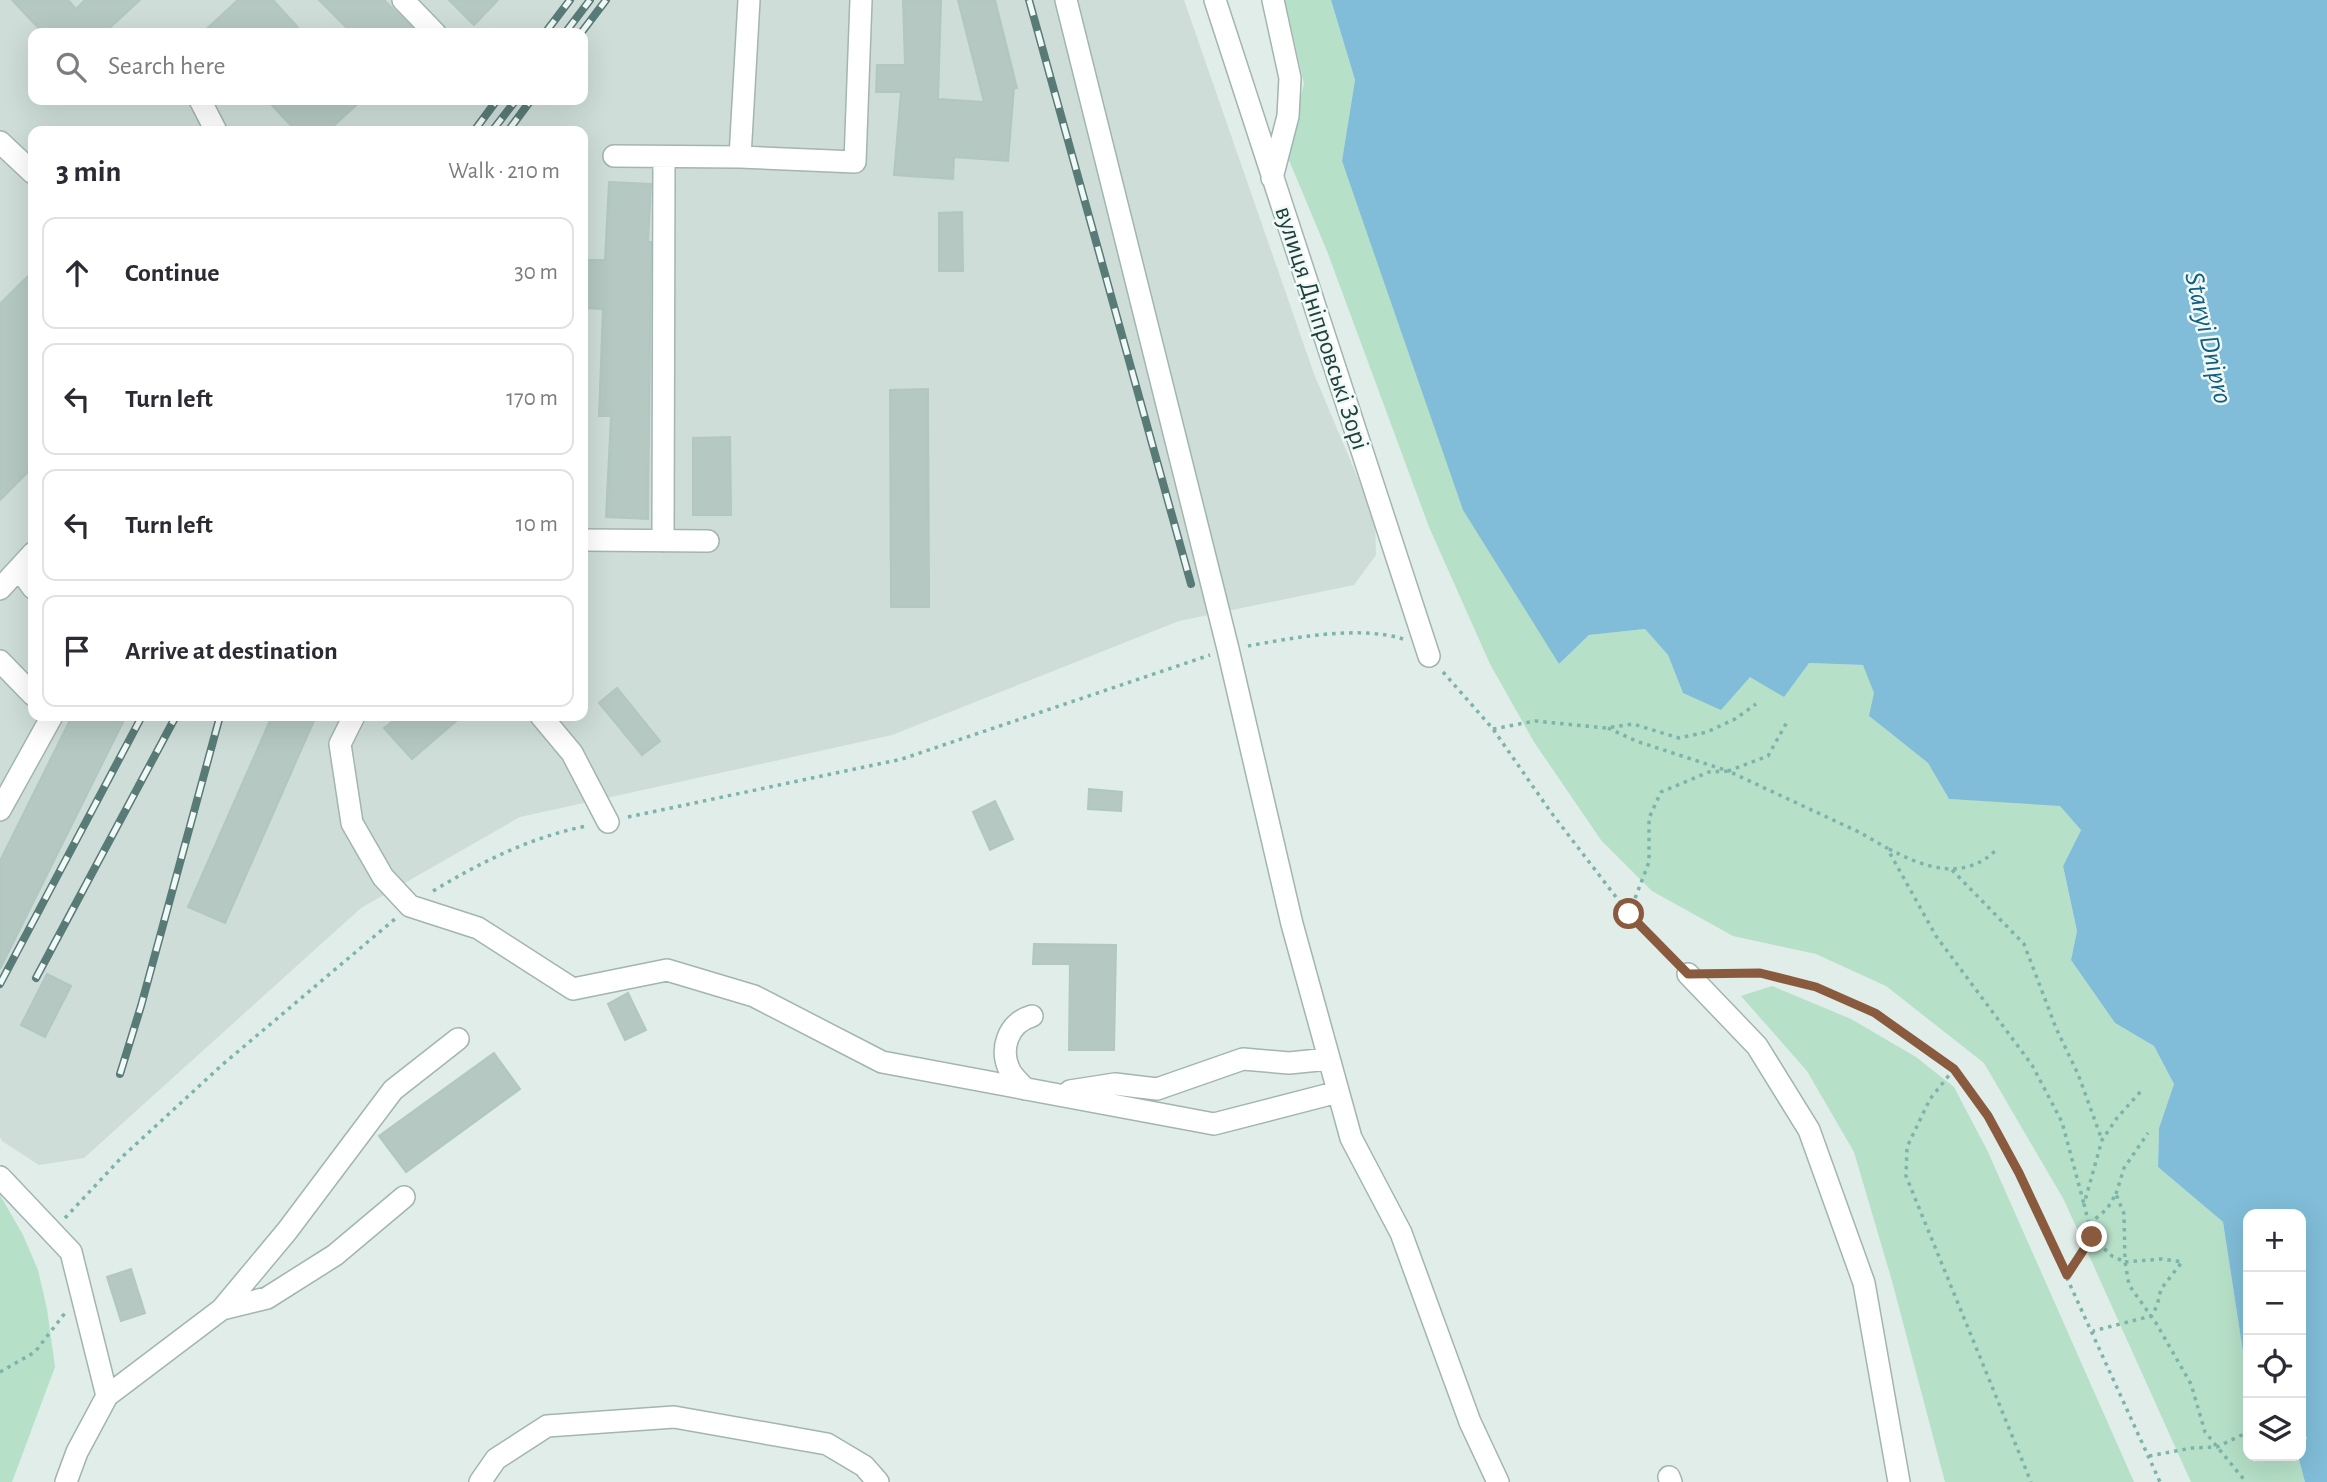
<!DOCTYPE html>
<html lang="en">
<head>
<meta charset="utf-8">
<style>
	body { margin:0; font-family:"Alegreya Sans",sans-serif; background:#f2f2f3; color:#2b2b33 }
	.controls { position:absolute; right:21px; bottom:21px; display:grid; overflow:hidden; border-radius:14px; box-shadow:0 7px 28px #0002 }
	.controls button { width:63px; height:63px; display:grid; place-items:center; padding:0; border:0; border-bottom:2px solid #e1e1e2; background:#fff; color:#2b2b33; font:35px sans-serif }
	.stop { position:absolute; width:21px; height:21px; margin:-16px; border:5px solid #8a5a3e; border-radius:50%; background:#fff }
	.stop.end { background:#8a5a3e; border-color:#fff; box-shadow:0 2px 7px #0008 }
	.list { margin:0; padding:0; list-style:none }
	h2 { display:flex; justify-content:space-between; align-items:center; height:91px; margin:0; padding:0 28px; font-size:30px }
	h2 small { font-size:23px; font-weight:400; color:#7c7c81 }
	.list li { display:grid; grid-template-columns:46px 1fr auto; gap:21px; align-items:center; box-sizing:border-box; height:112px; margin:0 14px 14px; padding:0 14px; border:2px solid #e1e1e2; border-radius:14px }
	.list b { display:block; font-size:26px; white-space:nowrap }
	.list em { font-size:23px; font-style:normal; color:#7c7c81 }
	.icon { flex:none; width:38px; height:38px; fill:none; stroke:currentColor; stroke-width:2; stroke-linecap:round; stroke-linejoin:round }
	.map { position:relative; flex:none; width:2327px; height:1482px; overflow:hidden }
	.search { position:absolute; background:#fff; box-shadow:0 7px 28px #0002; left:28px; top:28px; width:560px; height:77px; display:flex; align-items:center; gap:18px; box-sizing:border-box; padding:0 24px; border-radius:14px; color:#7c7c81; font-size:26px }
	.panel { position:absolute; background:#fff; box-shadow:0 7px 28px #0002; left:28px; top:126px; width:560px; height:595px; border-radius:14px }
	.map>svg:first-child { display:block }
</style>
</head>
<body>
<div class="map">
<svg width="2327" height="1482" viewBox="0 0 2327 1482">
	<rect width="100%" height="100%" fill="#e0ede9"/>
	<path fill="#ceddd8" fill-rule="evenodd" d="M0,0H1184L1314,374L1375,519L1376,555L1354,585L1179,621L892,735L520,817L361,908L84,1158L39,1165L2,1141L0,1137ZM33,33H583V100H33ZM33,131H583V716H33Z"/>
	<path fill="#b6e0c8" d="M1285,0H1331L1355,80L1342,162L1559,664L1589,635L1645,629L1668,655L1683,693L1809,663L1864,665L1874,693L1870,717L1928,763L1949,799L2060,805L2081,830L2063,866L2077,931L2071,960L2115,1023L2154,1046L2174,1084L2159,1128L2158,1167L2223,1222L2243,1352L2248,1353V1456H2298L2305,1482H2191L2064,1200L1984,1063L1886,986L1816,954L1733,936L1652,891L1601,840L1534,742L1490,664L1429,527L1327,251L1286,153L1304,84Z
		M1772,986L1851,1019L1916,1057L1954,1087L1988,1152L2134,1482H1945L1892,1281L1854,1152L1807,1071L1741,996Z
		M0,1195L23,1235L38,1270L47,1309L55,1367L12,1482H0Z"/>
	<path fill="#81bdd8" d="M1331,0H2327V1482H2305L2298,1456H2301V1446L2307,1438L2301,1428V1214H2248V1353L2243,1352L2223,1222L2158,1167L2159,1128L2174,1084L2154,1046L2115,1023L2071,960L2077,931L2063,866L2081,830L2060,806L1949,799L1928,763L1869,716L1874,693L1863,665L1809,663L1784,697L1750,677L1721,710L1683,693L1668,655L1645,629L1589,635L1559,664L1463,510L1342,161L1355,80Z"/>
	<path fill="#b5c8c2" stroke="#b1c7c1" stroke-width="2" d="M12,0H68L76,9L85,0H140L104,33H43Z
		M238,0H273L303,33H202Z
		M319,0H384L417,33H352Z
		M449,0H498L474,25Z
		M903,0H941L938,99L984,102L958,0H995L1017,88H1014L1008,161L954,157L953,179L894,175L901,92H876L877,65H905Z
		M267,100H362L328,131H296Z
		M609,182L651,184L648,242H651L648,519L606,517L611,416H599L603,309L584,308L586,260H605Z
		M962,212L963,271H939V213Z
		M33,271V467L0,500V304Z
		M928,389L929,607H891L890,390Z
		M730,437L731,515H693V438Z
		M617,688L660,741L642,755L599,703Z
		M72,716H126L0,969V861Z
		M272,716H316L225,923L188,907Z
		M399,716H462L412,759L384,728Z
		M1089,789L1122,792L1121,811L1088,809Z
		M995,801L1013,839L990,850L973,812Z
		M1034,944L1116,945L1114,1050H1069L1070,964H1033Z
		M47,974L71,986L45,1037L21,1025Z
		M628,993L646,1030L625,1040L608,1004Z
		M494,1053L520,1089L406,1172L379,1136Z
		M131,1269L145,1313L121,1321L107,1277Z"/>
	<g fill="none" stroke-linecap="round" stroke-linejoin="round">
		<defs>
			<path id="minor" d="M403,0L435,33
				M1066,0L1228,649L1292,924L1351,1138L1401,1233L1470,1422L1498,1482
				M1215,0L1429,656
				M200,100L216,131
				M0,142L33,173
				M614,156L740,157L855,162L861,0
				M740,157L749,0
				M1272,178L1288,116L1290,78L1273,0
				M583,540L708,541
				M663,541L664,157
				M20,570L33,588
				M0,589L33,553
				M0,661L33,695
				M354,716L340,744L352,823L383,877L410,906L478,928L573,989L667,970L754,996L882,1062L1214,1124L1338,1092
				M541,716L572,753L608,822
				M0,810L52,716
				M1688,974L1757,1046L1809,1130L1864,1283L1899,1482
				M1025,1089C1021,1084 1013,1077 1010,1071C999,1049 1008,1023 1032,1016
				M1070,1091L1115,1084L1157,1089L1243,1059L1289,1063L1329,1059
				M0,1177L71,1252L107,1396L77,1452L66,1482
				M222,1309L267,1298L335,1255L404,1197
				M107,1396L222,1309L287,1231L393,1090L458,1039
				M1669,1477L1671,1482
				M480,1482L496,1459L547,1426L674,1417L827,1444L864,1466L878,1482"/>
		</defs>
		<use href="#minor" stroke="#a2b5b1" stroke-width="24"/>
		<path stroke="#7cb4ab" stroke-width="3.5" stroke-dasharray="3.5 5" stroke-linecap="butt" d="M1248,646C1292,638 1359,625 1403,639
			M1443,672L1493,729L1550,811L1629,914L1674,960
			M1608,728L1636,741L1728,771L1768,756L1787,722
			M1493,729L1535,721L1606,728L1633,724L1679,738L1707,732L1735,719L1756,704
			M628,817L902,759L1210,655
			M1889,849C1925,868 1965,882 1997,849
			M1952,870L2024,944L2056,1028L2078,1074L2102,1140
			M433,891C483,861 529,838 586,826
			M1629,914L1649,862V818L1661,792L1709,772L1728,771L1861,833L1887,848L1936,936L2032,1065L2062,1122L2084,1204
			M1715,974L1760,973L1817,987L1875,1014L1954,1069L1988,1116L2019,1173L2160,1482
			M1954,1069L1930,1099L1907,1147L1906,1176L2031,1482
			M2116,1194L2124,1168L2148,1133
			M65,1218L122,1157L222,1065L396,918
			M2089,1224L2107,1209L2116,1194L2124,1214L2125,1262L2162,1259L2182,1262L2161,1289L2157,1306L2151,1316L2093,1331
			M2092,1237L2112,1256L2125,1262L2129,1285L2156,1323L2191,1384L2205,1432L2246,1482
			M2067,1275L2092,1237L2084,1204L2102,1140L2117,1118L2141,1091
			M0,1372L35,1352L65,1313
			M2149,1456L2192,1448L2217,1447L2248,1432"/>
		<use href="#minor" stroke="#fff" stroke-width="21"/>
		<defs>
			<path id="rail" d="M1029,0L1191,584
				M545,33L570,0
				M565,33L590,0
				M581,33L606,0
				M474,131L497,100
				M492,131L516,100
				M508,131L531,100
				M36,978L176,716
				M0,984L142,716
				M120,1074L141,1006L220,716"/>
		</defs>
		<use href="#rail" stroke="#597b77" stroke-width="8"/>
		<use href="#rail" stroke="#f1f9f6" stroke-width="5" stroke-dasharray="16" stroke-linecap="butt"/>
	</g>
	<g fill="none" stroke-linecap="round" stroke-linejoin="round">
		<path stroke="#8a5a3e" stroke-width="9" d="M1629,914L1688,974L1760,973L1816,987L1875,1013L1954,1069L1988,1116L2019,1173L2067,1275L2092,1237"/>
	</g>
	<g text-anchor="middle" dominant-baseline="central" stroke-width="5" stroke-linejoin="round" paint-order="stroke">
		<g font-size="26" fill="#1e3f3b" stroke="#f1f9f6">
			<text transform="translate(1322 328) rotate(72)">вулиця Дніпровські Зорі</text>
		</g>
		<g font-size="28" font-style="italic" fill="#125e82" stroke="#f1f9f6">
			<text transform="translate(2208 338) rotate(77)">Staryi Dnipro</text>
		</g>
	</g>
</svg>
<div class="controls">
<button>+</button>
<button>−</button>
<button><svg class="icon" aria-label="locate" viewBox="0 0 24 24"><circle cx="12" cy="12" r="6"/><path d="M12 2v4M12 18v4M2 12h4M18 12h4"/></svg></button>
<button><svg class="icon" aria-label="layers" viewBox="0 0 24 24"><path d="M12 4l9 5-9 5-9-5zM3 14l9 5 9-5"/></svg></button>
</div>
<div class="stop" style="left:1629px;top:914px"></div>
<div class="stop end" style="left:2092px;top:1237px"></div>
<div class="search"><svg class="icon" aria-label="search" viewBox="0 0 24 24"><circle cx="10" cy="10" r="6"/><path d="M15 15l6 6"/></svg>Search here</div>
<section class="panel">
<h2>3 min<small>Walk · 210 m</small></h2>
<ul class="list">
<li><svg class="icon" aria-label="ahead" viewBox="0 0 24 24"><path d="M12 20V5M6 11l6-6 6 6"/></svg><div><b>Continue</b></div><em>30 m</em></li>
<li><svg class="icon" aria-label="left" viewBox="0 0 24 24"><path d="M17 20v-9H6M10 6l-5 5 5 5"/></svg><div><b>Turn left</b></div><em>170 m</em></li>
<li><svg class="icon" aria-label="left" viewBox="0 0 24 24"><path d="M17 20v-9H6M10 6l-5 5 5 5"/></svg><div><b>Turn left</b></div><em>10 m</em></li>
<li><svg class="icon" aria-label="arrive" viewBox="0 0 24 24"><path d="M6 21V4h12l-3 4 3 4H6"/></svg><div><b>Arrive at destination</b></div></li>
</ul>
</section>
</div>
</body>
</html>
